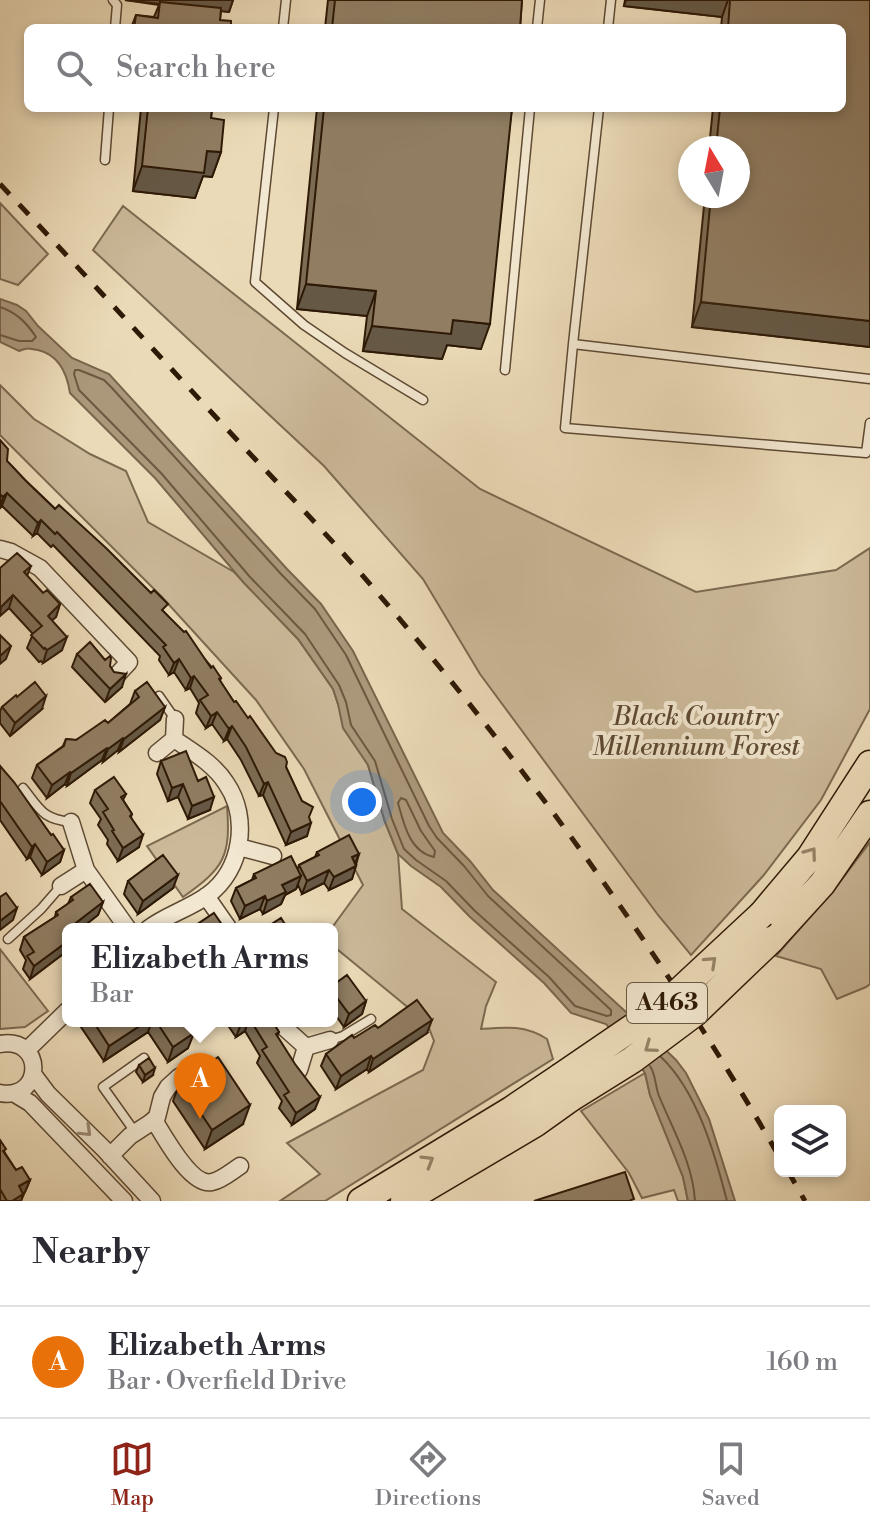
<!DOCTYPE html>
<html lang="en">
<head>
<meta charset="utf-8">
<style>
	body { margin:0; font-family:"Libre Bodoni",serif; background:#f7f7f7; color:#2b2b33 }
	.controls { position:absolute; right:24px; bottom:24px; display:grid; overflow:hidden; border-radius:12px; box-shadow:0 4px 12px #0003 }
	.controls button { width:72px; height:72px; display:grid; place-items:center; padding:0; border:0; border-bottom:2px solid #e1e1e2; background:#fff; color:#2b2b33; font:40px sans-serif }
	.compass { position:absolute; left:678px; top:136px; width:72px; height:72px; border-radius:50%; background:#fff; box-shadow:0 4px 12px #0003; rotate:350deg }
	.you { position:absolute; left:362px; top:802px; width:28px; height:28px; margin:-20px; border:6px solid #fff; border-radius:50%; background:#1a73e8; box-shadow:0 0 0 12px #1a73e833 }
	.badge { display:grid; place-items:center; width:52px; height:52px; border-radius:50%; background:#8f2418; color:#fff; font-size:26px; font-weight:700 }
	.pin { position:absolute; translate:-50% -66px; filter:drop-shadow(0 2px 4px #0008) }
	.pin::after { content:''; position:absolute; top:42px; width:28px; height:24px; background:inherit; clip-path:polygon(0 0,100% 0,50% 100%) }
	.popup { position:absolute; left:62px; top:923px; width:276px; height:104px; box-sizing:border-box; display:grid; place-content:center; border-radius:12px; background:#fff; filter:drop-shadow(0 2px 6px #0005); font-size:26px; white-space:nowrap; color:#7c7c81 }
	.popup b { font-size:30px; color:#2b2b33 }
	.popup::after { content:''; position:absolute; left:50%; top:100%; margin-left:-16px; border:16px solid transparent; border-top-color:#fff }
	.list { margin:0; padding:0; list-style:none }
	h2 { display:flex; justify-content:space-between; align-items:center; height:104px; margin:0; padding:0 32px; font-size:34px }
	h2 small { font-size:26px; font-weight:400; color:#7c7c81 }
	.list li { display:grid; grid-template-columns:52px 1fr auto; gap:24px; align-items:center; box-sizing:border-box; height:112px; padding:0 32px; border-top:2px solid #e1e1e2 }
	.list b { display:block; font-size:30px; white-space:nowrap }
	.list p { margin:0; font-size:26px; white-space:nowrap; color:#7c7c81 }
	.list em { font-size:26px; font-style:normal; color:#7c7c81 }
	.icon { flex:none; width:44px; height:44px; fill:none; stroke:currentColor; stroke-width:2; stroke-linecap:round; stroke-linejoin:round }
	.map { position:relative; flex:none; width:870px; height:1201px; overflow:hidden }
	.search { position:absolute; background:#fff; box-shadow:0 4px 12px #0003; left:24px; right:24px; top:24px; height:88px; display:flex; align-items:center; gap:20px; box-sizing:border-box; padding:0 28px; border-radius:12px; color:#7c7c81; font-size:30px }
	.sheet { height:216px; background:#fff }
	nav { display:flex; justify-content:space-around; align-items:center; box-sizing:border-box; height:112px; border-top:2px solid #e1e1e2; background:#fff; font-size:22px; color:#7c7c81 }
	nav a { display:grid; justify-items:center; gap:4px }
	nav .on { color:#8f2418 }
	.map>svg:first-child { display:block }
</style>
</head>
<body>
<div class="map">
<svg width="870" height="1201" viewBox="0 0 870 1201">
	<rect width="100%" height="100%" fill="#ebdab7"/>
	<filter id="stains"><feTurbulence type="fractalNoise" baseFrequency=".0025" numOctaves="4"/><feColorMatrix values="0 0 0 0 .2 0 0 0 0 .09 0 0 0 0 .02 0 0 0 .5 -.17"/></filter>
	<radialGradient id="worn" r=".72"><stop offset=".6" stop-color="#630" stop-opacity="0"/><stop offset="1" stop-color="#630" stop-opacity=".3"/></radialGradient>
	<path fill="#cbb999" stroke="#7c6950" stroke-width="2" d="M0,203L48,254L18,285L0,279Z
		M123,206L480,489L696,592L836,570L870,548V709L821,800L763,876L691,955L658,915L480,674L423,579L324,466L93,250Z
		M0,385L34,419L90,454L126,471L148,522L234,572L298,639L333,689L338,704L368,765L385,822L398,854L402,909L496,982L486,1006L481,1029C506,1027 525,1025 547,1039L553,1059L325,1201H280L320,1174L287,1143L423,1070L434,1041L427,1023L332,945L331,929L363,885L304,769L256,700L161,596L0,435Z
		M227,806C231,857 224,868 183,897L147,846Z
		M870,842V984L866,987L837,999L821,969L776,956L836,887Z
		M0,949L48,1011L25,1027L0,1029Z
		M645,1073L650,1095L683,1177L688,1201H678L674,1190L642,1198L629,1173L581,1111Z"/>
	<path fill="#ab987b" stroke="#79654c" stroke-width="2" d="M0,299L17,305L26,311L38,326L72,358L109,374L287,569L321,604L353,651L443,833L470,861L493,890L626,1012L676,1060L686,1073L709,1119L735,1201H688L683,1177L650,1095L645,1073L606,1024L571,1013L544,983L470,917L441,887L411,866L398,854L385,822L368,765L343,728L338,704L333,689L298,639L244,583L155,478L70,393C67,373 59,355 38,350C30,349 27,347 19,351L0,342Z"/>
	<g fill="none" stroke-linecap="round" stroke-linejoin="round">
		<path stroke="#6c5840" stroke-width="2" d="M0,307C17,313 26,322 36,337L32,341H19L0,335
			M79,370L104,380L112,388L281,574L315,609L346,655L429,826L437,838L464,866L488,896L611,1010V1015L607,1016L575,1006L549,977L475,911L446,881L416,860L404,849L392,819L375,761L351,725L346,702L339,685L305,634L250,577L161,473L79,390L74,374L75,370Z
			M401,798L406,800L421,831L435,851L434,857C410,852 404,825 398,803Z
			M661,1057C697,1091 715,1154 727,1201
			M650,1066C656,1075 655,1086 659,1096C673,1130 693,1164 695,1201"/>
		<defs>
			<path id="service" d="M113,0L117,5L115,28
				M283,28L286,0
				M537,28L540,0
				M608,28L611,0
				M274,108L255,282L304,325L345,353L423,400
				M599,108L573,344L870,379
				M105,160L109,108
				M573,344L565,428L866,453L870,423
				M505,370L530,108
				M159,696L175,719
				M23,788C40,809 42,819 71,822
				M8,939L41,909L61,886
				M330,1040L343,1036L371,1019
				M135,1132L103,1087L144,1058"/>
			<path id="minor" d="M0,549L11,552L40,568L129,662L116,676
				M174,739L175,719
				M71,822L86,870L128,929
				M239,847L273,856
				M61,886L86,870
				M206,896L229,929
				M148,929C166,915 189,909 208,895C242,870 250,818 226,783C214,764 193,752 174,739L157,753
				M277,1021L306,1047
				M0,1044C45,1036 44,1101 0,1093
				M27,1050L68,1010
				M299,1070L306,1047L330,1040
				M33,1074L48,1094L105,1150L152,1201
				M15,1094L30,1103L124,1201
				M154,1120C164,1136 191,1187 212,1182C222,1180 232,1171 240,1166
				M110,1156L130,1136L150,1123L157,1117L162,1097L168,1087L179,1077L190,1071"/>
			<path id="trunk" d="M762,914L810,857L870,764
				M771,940L822,884L870,814
				M361,1201L511,1110L560,1077
				M404,1201L536,1123L571,1098"/>
		</defs>
		<use href="#service" stroke="#5d4932" stroke-width="11"/>
		<use href="#minor" stroke="#5d4932" stroke-width="19"/>
		<use href="#trunk" stroke="#2e1906" stroke-width="29"/>
		<use href="#service" stroke="#f2e7d0" stroke-width="8"/>
		<use href="#minor" stroke="#f2e7d0" stroke-width="16"/>
		<use href="#trunk" stroke="#ebdab7" stroke-width="26"/>
		<path stroke="#2e1906" stroke-width="5" stroke-dasharray="14 14" stroke-linecap="butt" d="M0,184C80,269 159,356 239,442C285,491 332,539 375,590C527,767 664,956 780,1158
			M788,1171L805,1201"/>
		<defs>
			<path id="trunk-bridge" d="M560,1077L661,1008L762,914
				M571,1098L632,1060L695,1013L771,940"/>
		</defs>
		<use href="#trunk-bridge" stroke="#2e1906" stroke-width="29" stroke-linecap="butt"/>
		<use href="#trunk-bridge" stroke="#ebdab7" stroke-width="26"/>
	</g>
	<path fill="#7c6c54" stroke="#2e1906" stroke-width="2" d="M125,0H233L229,12L221,11L220,20L231,28H131L136,15L154,17L159,5Z
		M328,0H522L520,28H325Z
		M625,0H870V347L692,327L705,196H738V148H709L713,108H842V28H721L722,17L624,6Z
		M141,108H212L211,118L221,152L212,177L203,176L195,198L133,191Z
		M317,108H512L481,349L447,345L442,359L363,351L367,316L297,309Z
		M0,440L7,461L25,480L165,613L221,678L220,681L234,702L286,767L309,818L307,836L286,845L263,795L259,796L241,760L227,739L224,741L212,724L206,728L196,713L199,703L190,688L186,690L174,672L169,675L159,660L160,656L53,545L51,547L37,533L33,536L2,506L0,508Z
		M31,566L27,576L43,593L60,604L56,617L52,620L62,650L43,663L41,661L39,662L27,648L33,634L9,608L0,616V568Z
		M77,654L110,666L122,687L105,702L72,667Z
		M135,691L165,707L160,720L119,752L118,750L103,762L102,760L67,786L65,784L47,798L32,778L37,765L63,746L66,739L76,740L108,723L130,704Z
		M2,707L42,709L10,736L0,723V711Z
		M161,761L210,810L188,819L178,797L168,801L157,774Z
		M0,766L51,835L64,850L60,862L42,875L30,857L27,859L0,820Z
		M95,790L126,794L123,800L132,814L131,817L139,847L118,861L107,844L108,840L98,825L101,819L90,803Z
		M317,852L359,854L352,879L329,890L324,883L302,894L298,885L296,889L285,895L281,904L263,914L260,909L240,919L231,901L236,888L252,880L254,874L298,868L299,865L315,857Z
		M128,881L173,888L138,914L124,894Z
		M71,897L103,902L98,915L80,929H68L67,951L30,979L23,969L26,960L20,950L24,937L55,917L56,912L68,904Z
		M332,986L366,1001L362,1014L344,1027L332,1010Z
		M83,1021H185L188,1048L168,1062L148,1032L104,1061L81,1027Z
		M225,1021H272L279,1032L277,1036L315,1109L292,1125L279,1108L282,1101L257,1063L260,1056L245,1031L236,1037Z
		M378,1028L427,1033L369,1072L367,1069L336,1089L321,1066L326,1054L354,1038Z
		M139,1065L153,1075L143,1082L136,1072Z
		M190,1075L243,1124L205,1149L173,1101L180,1082Z
		M0,1140L5,1153L16,1170L30,1180L21,1201H0Z"/>
	<path fill="#655845" stroke="#2e1906" stroke-width="2" d="M125,0H233L229,12Z
		M626,0H728L722,17L624,6Z
		M207,151L221,152L212,177L203,176L195,198L133,191L142,166Z
		M306,284L376,291L367,316L297,309Z
		M701,302L870,321V347L692,327Z
		M453,320L490,324L481,349L447,345L442,359L363,351L372,326Z
		M7,493L2,506L0,508L3,497Z
		M41,520L37,533L33,536L38,523Z
		M13,595L9,608L0,616L1,607Z
		M60,604L56,617L43,628L48,616Z
		M67,637L62,650L43,663L47,650Z
		M11,646L6,659L0,664V656Z
		M179,659L174,672L169,675L174,663Z
		M126,674L122,687L105,702L110,689Z
		M194,676L190,688L186,690L191,678Z
		M46,696L42,709L10,736L15,723Z
		M165,707L160,720L119,752L124,739Z
		M217,712L212,724L206,728L211,716Z
		M232,726L227,739L224,741L229,729Z
		M123,738L118,750L103,762L108,749Z
		M107,748L102,760L67,786L71,773Z
		M70,772L65,784L47,798L52,785Z
		M268,782L263,795L259,796L264,784Z
		M183,784L178,797L168,801L172,788Z
		M214,797L210,810L188,819L192,806Z
		M311,823L307,836L286,845L291,832Z
		M143,835L139,847L118,861L123,848Z
		M35,844L30,857L27,859L32,847Z
		M64,850L60,862L42,875L47,862Z
		M359,854L354,866L352,857Z
		M356,866L352,879L329,890L334,877Z
		M329,870L324,883L302,894L307,881Z
		M178,875L173,888L138,914L143,901Z
		M301,876L296,889L285,895L281,904L263,914L267,901L282,885Z
		M265,896L260,909L240,919L245,906Z
		M103,902L98,915L80,929H69L83,917Z
		M17,908L13,920L0,930V921Z
		M68,941L67,951L30,979L34,966Z
		M366,1001L362,1014L344,1027L349,1014Z
		M432,1020L427,1033L369,1072L373,1059Z
		M147,1021H152L148,1032L104,1061L109,1046Z
		M246,1021H248L245,1031L236,1037L241,1024Z
		M194,1033L188,1048L168,1062L173,1047Z
		M371,1056L367,1069L336,1089L341,1076Z
		M155,1068L153,1075L143,1082L145,1075Z
		M320,1097L315,1109L292,1125L296,1113Z
		M250,1105L243,1124L205,1149L212,1130Z
		M30,1180L25,1192L14,1199L19,1186Z
		M23,1194L21,1201H12Z"/>
	<path fill="#907d62" stroke="#2e1906" stroke-width="2" d="M335,0H522L520,28H332Z
		M730,0H870V321L701,302L711,196H738V148H716L720,108H842V28H728Z
		M160,2L221,8L220,20L231,21V28H134L136,15L158,18Z
		M148,108H212L211,118L224,120L221,152L207,151L204,173L142,166Z
		M324,108H512L490,324L453,320L451,334L372,326L376,291L306,284Z
		M0,440L8,449L7,461L25,480L55,509L59,505L106,548L151,593L154,590L168,604L162,610L184,632L186,631L211,668L213,666L221,678L219,679L234,702L236,701L248,718L250,716L276,753L285,757L287,762L286,767L302,801L313,807L309,817L311,823L291,832L268,782L264,784L246,747L232,726L229,729L217,712L211,716L200,700L208,695L194,676L191,678L179,659L174,663L163,647L166,645L57,532L55,534L41,520L38,523L7,493L3,497L0,494Z
		M17,553L31,566L24,572L43,593L47,590L60,604L48,616L67,637L47,650L45,648L44,649L31,635L42,626L13,595L1,607L0,606V568Z
		M0,635L11,646L0,656Z
		M90,642L105,660L110,656L111,658L110,666L114,672L126,674L110,689L77,654Z
		M35,682L46,696L15,723L2,707L16,695L17,697Z
		M147,682L165,707L124,739L123,738L108,749L107,748L71,773L70,772L52,785L37,765L64,746L66,739L76,740L105,720L108,723L139,697L135,691Z
		M186,751L198,781L206,777L214,797L192,806L183,784L172,788L161,761Z
		M0,766L14,782L51,835L53,834L64,850L47,862L35,844L32,847L0,801Z
		M114,777L126,794L121,797L132,814L130,816L143,835L123,848L112,831L114,830L103,812L108,809L95,790Z
		M349,835L359,854L352,857L356,866L334,877L329,870L307,881L299,865L319,855L317,852Z
		M163,855L178,875L143,901L128,881Z
		M291,856L301,876L282,885L286,892L267,901L265,896L245,906L236,888L256,878L254,874Z
		M90,884L103,902L68,929L66,931L68,933V941L34,966L27,956L34,952L24,937L58,915L56,912L73,900L71,897Z
		M6,893L17,908L0,921V897Z
		M214,913L225,929H190Z
		M281,918L288,929H264Z
		M347,975L366,1001L349,1014L332,991V986Z
		M417,1000L432,1020L373,1059L371,1056L341,1076L326,1054L352,1035L354,1038L375,1025L378,1028Z
		M93,1021H147L109,1046Z
		M156,1021H185L194,1033L173,1047Z
		M251,1021H272L279,1032L276,1034L295,1064L320,1097L296,1113L284,1095L289,1092L262,1050L267,1047Z
		M218,1057L250,1105L212,1130L180,1082L187,1072L190,1075Z
		M149,1058L155,1068L145,1075L139,1065Z
		M0,1140L6,1149L3,1151L16,1170L22,1167L30,1180L19,1186L23,1194L12,1201H7L0,1189Z
		M625,1172L634,1199L629,1201H534Z"/>
	<defs><path id="oneway-chevron" d="M-2-3.5L2.5 0L-2 3.5" fill="none" stroke-width="1.6" stroke-linecap="round" stroke-linejoin="round" transform="scale(2)"/></defs>
	<g stroke="#968367">
		<use href="#oneway-chevron" transform="translate(811 853) rotate(-54)"/>
		<use href="#oneway-chevron" transform="translate(711 962) rotate(-43)"/>
		<use href="#oneway-chevron" transform="translate(650 1047) rotate(144)"/>
		<use href="#oneway-chevron" transform="translate(428 1161) rotate(-31)"/>
	</g>
	<use stroke="#9a8a75" href="#oneway-chevron" transform="translate(86 1131) rotate(44)"/>
	<g text-anchor="middle" dominant-baseline="central" stroke-width="8" stroke-linejoin="round" paint-order="stroke">
		<rect fill="#f2e7d0" stroke="#695743" stroke-width="2" x="627" y="983" width="80" height="40" rx="6"/>
		<g font-size="24" font-weight="bold" fill="#2e1906">
			<text x="667" y="1003">A463</text>
		</g>
		<g font-size="26" font-style="italic" fill="#5d4932" stroke="#f2e7d0">
			<text x="696" y="717">Black Country<tspan x="696" dy="30">Millennium Forest</tspan></text>
		</g>
	</g>
	<rect width="100%" height="100%" filter="url(#stains)"/>
	<rect width="100%" height="100%" fill="url(#worn)"/>
</svg>
<div class="controls">
<button><svg class="icon" aria-label="layers" viewBox="0 0 24 24"><path d="M12 4l9 5-9 5-9-5zM3 14l9 5 9-5"/></svg></button>
</div>
<svg class="compass" viewBox="-18 -18 36 36"><path d="M0-13l5 13h-10z" fill="#e53935"/><path d="M0 13l5-13h-10z" fill="#7c7c81"/></svg>
<div class="you"></div>
<div class="pin badge" style="left:200px;top:1119px;background:#e8710a">A</div>
<div class="popup"><b>Elizabeth Arms</b>Bar</div>
<div class="search"><svg class="icon" aria-label="search" viewBox="0 0 24 24"><circle cx="10" cy="10" r="6"/><path d="M15 15l6 6"/></svg>Search here</div>
</div>
<section class="sheet">
<h2>Nearby<small></small></h2>
<ul class="list">
<li><span class="badge" style="background:#e8710a">A</span><div><b>Elizabeth Arms</b><p>Bar · Overfield Drive</p></div><em>160 m</em></li>
</ul>
</section>
<nav>
<a class="on"><svg class="icon" aria-label="map" viewBox="0 0 24 24"><path d="M3 6l6-2 6 2 6-2v14l-6 2-6-2-6 2zM9 4v14M15 6v14"/></svg>Map</a>
<a><svg class="icon" aria-label="directions" viewBox="0 0 24 24"><path d="M12 3l9 9-9 9-9-9zM9 14v-3h6M13 9l2 2-2 2"/></svg>Directions</a>
<a><svg class="icon" aria-label="saved" viewBox="0 0 24 24"><path d="M7 4h10v16l-5-4-5 4z"/></svg>Saved</a>
</nav>
</body>
</html>
